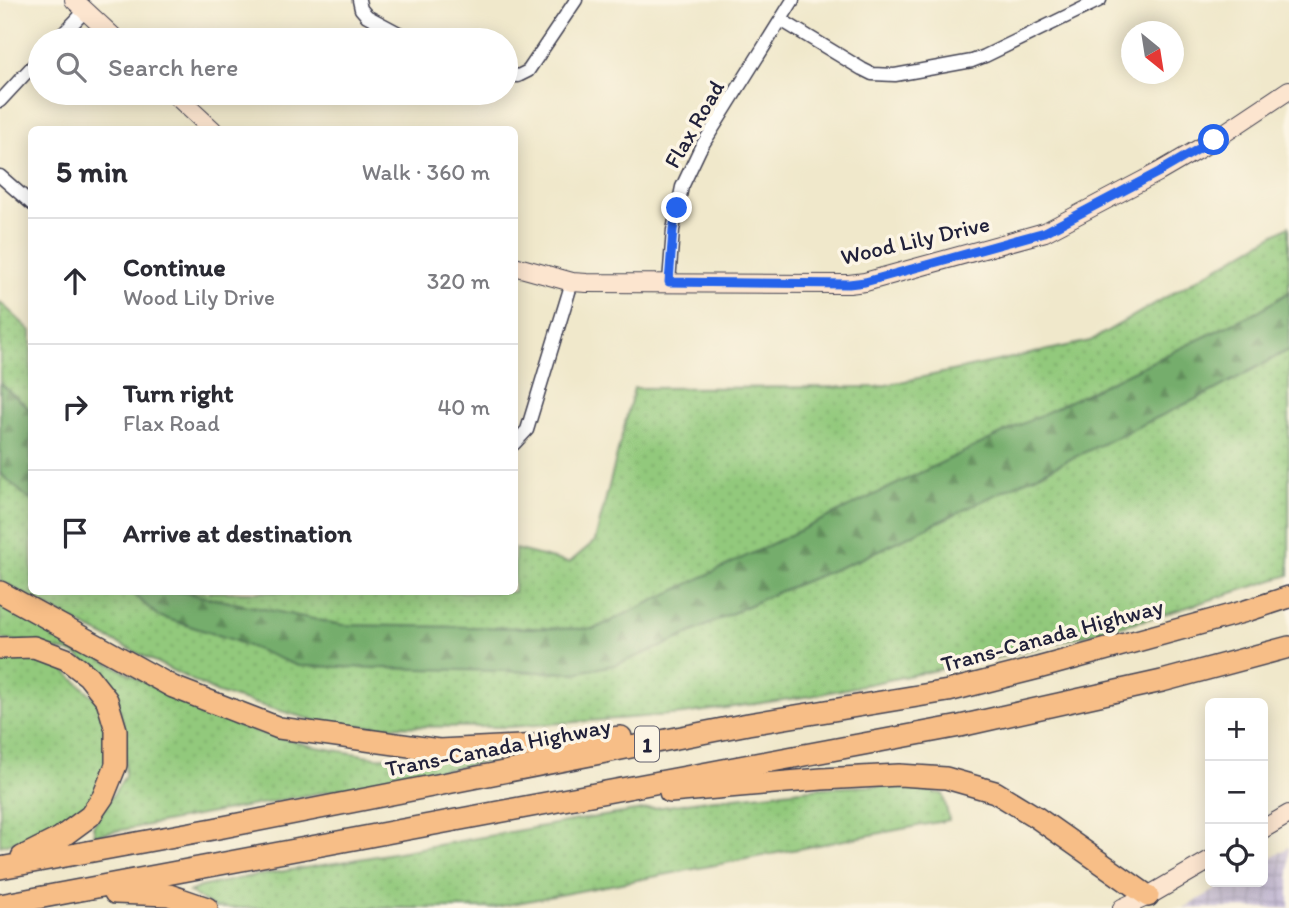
<!DOCTYPE html>
<html lang="en">
<head>
<meta charset="utf-8">
<style>
	body { margin:0; font-family:Itim,sans-serif; background:#f7f7f7; color:#2b2b33 }
	.controls { position:absolute; right:21px; bottom:21px; display:grid; overflow:hidden; border-radius:10px; box-shadow:0 4px 18px #0003 }
	.controls button { width:63px; height:63px; display:grid; place-items:center; padding:0; border:0; border-bottom:2px solid #e1e1e2; background:#fff; color:#2b2b33; font:35px sans-serif }
	.compass { position:absolute; left:1121px; top:21px; width:63px; height:63px; border-radius:50%; background:#fff; box-shadow:0 4px 18px #0003; rotate:150deg }
	.stop { position:absolute; width:21px; height:21px; margin:-16px; border:5px solid #2563eb; border-radius:50%; background:#fff }
	.stop.end { background:#2563eb; border-color:#fff; box-shadow:0 2px 7px #0008 }
	.list { margin:0; padding:0; list-style:none }
	h2 { display:flex; justify-content:space-between; align-items:center; height:91px; margin:0; padding:0 28px; font-size:30px }
	h2 small { font-size:23px; font-weight:400; color:#7c7c81 }
	.list li { display:grid; grid-template-columns:46px 1fr auto; gap:21px; align-items:center; box-sizing:border-box; height:126px; padding:0 28px; border-top:2px solid #e1e1e2 }
	.list b { display:block; font-size:26px; white-space:nowrap }
	.list p { margin:0; font-size:23px; white-space:nowrap; color:#7c7c81 }
	.list em { font-size:23px; font-style:normal; color:#7c7c81 }
	.icon { flex:none; width:38px; height:38px; fill:none; stroke:currentColor; stroke-width:2; stroke-linecap:round; stroke-linejoin:round }
	.map { position:relative; flex:none; width:1289px; height:908px; overflow:hidden }
	.search { position:absolute; background:#fff; box-shadow:0 4px 18px #0003; left:28px; top:28px; width:490px; height:77px; display:flex; align-items:center; gap:18px; box-sizing:border-box; padding:0 24px; border-radius:38px; color:#7c7c81; font-size:26px }
	.panel { position:absolute; background:#fff; box-shadow:0 4px 18px #0003; left:28px; top:126px; width:490px; height:469px; border-radius:10px }
	.map>svg:first-child { display:block }
</style>
</head>
<body>
<div class="map">
<svg width="1289" height="908" viewBox="0 0 1289 908">
	<defs>
		<pattern id="industrial-grid" width="8" height="8" patternUnits="userSpaceOnUse" patternTransform="scale(1.75)"><rect width="8" height="8" fill="#c9bfd7"/><path d="M0 4h8M4 0v8" fill="none" stroke="#aca4b9"/></pattern>
		<pattern id="grass-dots" width="8" height="8" patternUnits="userSpaceOnUse" patternTransform="scale(1.75)"><rect width="8" height="8" fill="#92c97c"/><path d="M2 2h.1M6 6h.1" fill="none" stroke="#7eac6c" stroke-width="1.8" stroke-linecap="round"/></pattern>
		<pattern id="forest-firs" width="22" height="20" patternUnits="userSpaceOnUse" patternTransform="scale(1.75)"><rect width="22" height="20" fill="#75ad6c"/><path d="M5 1l3.5 6h-7zM16 11l3.5 6h-7z" fill="#608c5a"/></pattern>
	</defs>
	<rect width="100%" height="100%" fill="#fcf5e5"/>
	<filter id="ink" filterUnits="userSpaceOnUse"><feTurbulence type="fractalNoise" baseFrequency=".0143" numOctaves="2"/><feDisplacementMap in="SourceGraphic" scale="14" xChannelSelector="R" yChannelSelector="G"/><feConvolveMatrix kernelMatrix="1 2 1 2 8 2 1 2 1" color-interpolation-filters="sRGB"/></filter>
	<filter id="wash" filterUnits="userSpaceOnUse"><feTurbulence type="fractalNoise" baseFrequency=".00686" numOctaves="4" result="noise"/><feDisplacementMap in="SourceGraphic" scale="28" xChannelSelector="R" yChannelSelector="G"/><feGaussianBlur stdDeviation="1.57" result="paint"/><feColorMatrix in="noise" values="0 0 0 0 0 0 0 0 0 0 0 0 0 0 0 0 0 1.4 0 .05"/><feComposite in="paint" operator="in"/></filter>
	<g filter="url(#wash)">
		<rect width="100%" height="100%" fill="#f0e8cb"/>
		<path fill="url(#industrial-grid)" d="M1289,847V908H1184L1229,882H1263V863Z"/>
		<path fill="url(#grass-dots)" stroke="#5a765c" stroke-width="2" d="M1289,226V575L1159,616L1004,656L811,696L683,714L508,727L334,726L218,693L91,630L0,581V302L31,331L32,592H514L515,549L569,563L595,541L634,388L877,387L1090,341Z
			M0,604L183,703L237,726L311,746L375,757L452,758L528,754L95,835L93,826L125,776L126,732L117,702L102,676L74,653L0,639Z
			M25,655L59,666L97,700L108,739L105,776L82,813L52,830L0,846V657Z
			M897,785L943,794L949,820L491,908H215L189,892L200,887L247,877L342,862L572,821L706,800L821,788Z"/>
		<path fill="url(#forest-firs)" stroke="#4c6854" stroke-width="2" d="M1289,292V350L1213,391L863,558L771,595L661,647L618,664L575,673L298,666L230,639L158,616L131,592H181L343,625L594,629L1258,311Z
			M0,383L31,410V501L0,473Z"/>
	</g>
	<g filter="url(#ink)">
		<g fill="none" stroke-linecap="round" stroke-linejoin="round">
			<defs>
				<path id="street" d="M359,0L361,9L367,16L412,40
					M781,20L862,69L872,74L895,75L972,61L985,56L1100,0
					M57,40L85,11
					M506,74L518,76L528,71L576,0
					M0,101L40,58
					M0,176L32,204
					M669,282L673,230L682,187L700,149L793,0
					M514,444L527,430L572,282"/>
				<path id="secondary" d="M74,0L117,40
					M173,93L213,130
					M514,266L572,282L587,283L849,284L865,282L1045,232L1159,172L1214,140L1289,90
					M1263,829L1289,814
					M1122,908L1148,896L1210,860"/>
				<path id="highway" d="M0,592L173,687L279,728L439,750L541,745L621,737
					M0,648L34,647L66,659L88,676L107,700L116,730V765L103,797L90,816L60,838L22,857
					M670,792L822,779L899,775L946,778L995,792L1036,817L1148,896
					M0,868L213,829L748,724L948,691L1038,668L1246,611L1289,597
					M115,893L169,895L207,908
					M0,905L960,726L1162,681L1289,647"/>
			</defs>
			<use href="#street" stroke="#414051" stroke-width="15"/>
			<use href="#secondary" stroke="#414051" stroke-width="20"/>
			<use href="#highway" stroke="#414051" stroke-width="24"/>
			<use href="#street" stroke="#fff" stroke-width="12"/>
			<use href="#secondary" stroke="#fce5cf" stroke-width="18"/>
			<use href="#highway" stroke="#f7be87" stroke-width="21"/>
		</g>
	</g>
	<g fill="none" stroke-linecap="round" stroke-linejoin="round" filter="url(#ink)">
		<path stroke="#2563eb" stroke-width="9" d="M677,208L673,230L669,282L849,284L865,282L1045,232L1159,172L1214,140"/>
	</g>
	<g text-anchor="middle" dominant-baseline="central" stroke-width="7" stroke-linejoin="round" paint-order="stroke">
		<rect fill="#fcf5e5" stroke="#63616e" stroke-width="2" x="635" y="726.5" width="24" height="35" rx="5"/>
		<g font-size="21" font-weight="bold" fill="#22223b">
			<text x="647" y="744">1</text>
		</g>
		<g font-size="23" fill="#22223b" stroke="#fcf5e5">
			<text transform="translate(694 124) rotate(-60)">Flax Road</text>
			<text transform="translate(915 240) rotate(-13)">Wood Lily Drive</text>
			<text transform="translate(1052 635) rotate(-15)">Trans-Canada Highway</text>
			<text transform="translate(498 747) rotate(-11)">Trans-Canada Highway</text>
		</g>
	</g>
</svg>
<div class="controls">
<button>+</button>
<button>−</button>
<button><svg class="icon" aria-label="locate" viewBox="0 0 24 24"><circle cx="12" cy="12" r="6"/><path d="M12 2v4M12 18v4M2 12h4M18 12h4"/></svg></button>
</div>
<svg class="compass" viewBox="-18 -18 36 36"><path d="M0-13l5 13h-10z" fill="#e53935"/><path d="M0 13l5-13h-10z" fill="#7c7c81"/></svg>
<div class="stop" style="left:1214px;top:140px"></div>
<div class="stop end" style="left:677px;top:208px"></div>
<div class="search"><svg class="icon" aria-label="search" viewBox="0 0 24 24"><circle cx="10" cy="10" r="6"/><path d="M15 15l6 6"/></svg>Search here</div>
<section class="panel">
<h2>5 min<small>Walk · 360 m</small></h2>
<ul class="list">
<li><svg class="icon" aria-label="ahead" viewBox="0 0 24 24"><path d="M12 20V5M6 11l6-6 6 6"/></svg><div><b>Continue</b><p>Wood Lily Drive</p></div><em>320 m</em></li>
<li><svg class="icon" aria-label="right" viewBox="0 0 24 24"><path d="M7 20v-9h11M14 6l5 5-5 5"/></svg><div><b>Turn right</b><p>Flax Road</p></div><em>40 m</em></li>
<li><svg class="icon" aria-label="arrive" viewBox="0 0 24 24"><path d="M6 21V4h12l-3 4 3 4H6"/></svg><div><b>Arrive at destination</b></div></li>
</ul>
</section>
</div>
</body>
</html>
